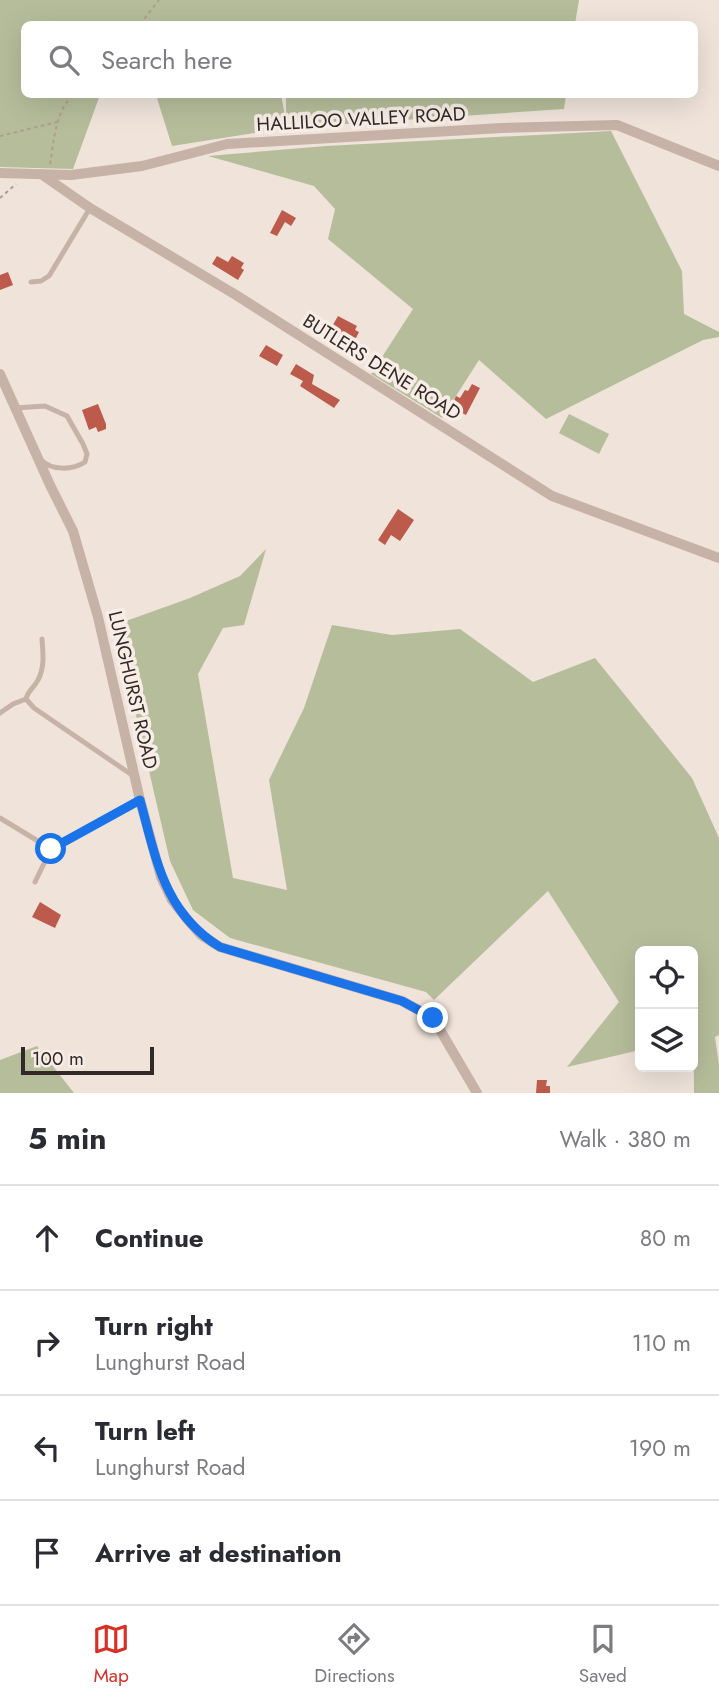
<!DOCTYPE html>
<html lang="en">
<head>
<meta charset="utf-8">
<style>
	body { margin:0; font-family:Jost,sans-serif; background:#f7f7f7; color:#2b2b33 }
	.controls { position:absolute; right:21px; bottom:21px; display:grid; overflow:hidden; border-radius:10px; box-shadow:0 7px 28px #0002 }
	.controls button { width:63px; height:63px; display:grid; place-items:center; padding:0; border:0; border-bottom:2px solid #e1e1e2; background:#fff; color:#2b2b33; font:35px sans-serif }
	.scale { position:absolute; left:21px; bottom:18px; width:133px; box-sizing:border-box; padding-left:7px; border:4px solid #332927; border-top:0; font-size:19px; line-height:24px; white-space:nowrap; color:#332927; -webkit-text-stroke:5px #f7ede6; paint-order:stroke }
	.stop { position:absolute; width:21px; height:21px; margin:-16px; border:5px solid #1a73e8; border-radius:50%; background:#fff }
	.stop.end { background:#1a73e8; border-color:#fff; box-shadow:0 2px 7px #0008 }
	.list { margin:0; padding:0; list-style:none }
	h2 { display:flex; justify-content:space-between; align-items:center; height:91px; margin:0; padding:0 28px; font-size:30px }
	h2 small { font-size:23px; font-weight:400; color:#7c7c81 }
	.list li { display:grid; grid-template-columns:46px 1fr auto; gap:21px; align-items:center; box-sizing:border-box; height:105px; padding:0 28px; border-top:2px solid #e1e1e2 }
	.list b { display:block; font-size:26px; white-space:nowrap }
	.list p { margin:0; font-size:23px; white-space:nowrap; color:#7c7c81 }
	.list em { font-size:23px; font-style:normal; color:#7c7c81 }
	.icon { flex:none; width:38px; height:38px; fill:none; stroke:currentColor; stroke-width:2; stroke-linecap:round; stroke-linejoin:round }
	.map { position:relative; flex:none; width:719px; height:1093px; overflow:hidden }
	.search { position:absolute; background:#fff; box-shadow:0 7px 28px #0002; left:21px; right:21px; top:21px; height:77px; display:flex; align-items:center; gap:18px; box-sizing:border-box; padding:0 24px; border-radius:10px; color:#7c7c81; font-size:26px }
	.sheet { height:511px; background:#fff }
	nav { display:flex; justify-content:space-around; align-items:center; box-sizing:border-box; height:98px; border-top:2px solid #e1e1e2; background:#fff; font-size:19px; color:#7c7c81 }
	nav a { display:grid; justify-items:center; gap:4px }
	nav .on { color:#d93025 }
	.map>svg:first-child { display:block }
</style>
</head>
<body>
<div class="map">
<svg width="719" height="1093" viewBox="0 0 719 1093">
	<rect width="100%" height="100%" fill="#efe3da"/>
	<path fill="#b5bd9b" d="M0,0H579L575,24H24V94L100,95L73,169L0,167Z
		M156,95H281L286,121V95H566L564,109L287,128L172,146Z
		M611,131L682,271L684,314L719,332V337L703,340L546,419L479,360L442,418L371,374L413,309L328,239L335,209L314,186L208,156L326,146Z
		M569,414L609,434L599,454L559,433Z
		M266,549L244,625L223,628L198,674L233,878L287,890L269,780L304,708L332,625L392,635L460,629L533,682L595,658L692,778L719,838V1035L715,1037L719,1065V1093H694L693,951H640V1050L567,1067L619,1002L548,891L434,1000L426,992L230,938L193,910L170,861L115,625L190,598L240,576Z
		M37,1046L74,1093H0V1060Z"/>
	<path fill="#bc5b4b" d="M282,210L296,218L291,226L285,222L277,236L270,233Z
		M217,256L228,262L232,256L244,263L241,268L244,270L238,280L212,264Z
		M8,272L13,285L0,290V275Z
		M338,316L357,326L355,330L359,332L356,338L344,335L339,344L326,337Z
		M266,345L283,355L277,366L259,356Z
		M296,364L314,375L312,384L340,400L334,408L300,386L303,381L290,374Z
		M472,384L480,388L466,415L456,410L459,405L453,403L456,396L460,398L465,390L468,391Z
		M98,404L106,424V429L98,432L96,427L89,430L82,410Z
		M398,509L414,520L400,541L391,535L385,545L378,540Z
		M40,902L61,915L55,928L32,917Z
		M537,1080H547L546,1086H550V1093H536Z"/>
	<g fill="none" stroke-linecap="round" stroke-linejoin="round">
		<path stroke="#b29c91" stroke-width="2" stroke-dasharray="3.5 3.5" stroke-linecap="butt" d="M140,24L159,0
			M0,136L57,122
			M50,164C54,141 55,111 74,94
			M0,198L16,184"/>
		<path stroke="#c6b2a7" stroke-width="5" d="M31,282L41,281L49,276L90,208
			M15,408L45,406L67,416L83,444L87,454L85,462C73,470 52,471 41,460
			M42,639C43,653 45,667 38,680C34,688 28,690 26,699L34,708L132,775
			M0,713L13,704L26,699
			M0,818L51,849
			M35,882L51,849L140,800"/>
		<path stroke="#c6b2a7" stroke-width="10" d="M0,173L71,175L142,166L227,144L502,128L617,125L719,166
			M41,174L90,208L236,295L552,496L719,558
			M0,374L50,485L73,531L98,617L140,800L161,877L172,900L187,919L201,935L220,947L402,1001L433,1018L477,1093"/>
	</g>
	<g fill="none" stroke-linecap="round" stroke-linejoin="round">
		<path stroke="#1a73e8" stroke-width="9" d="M51,849L140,800C156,858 164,913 220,947L402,1001L433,1018"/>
	</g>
	<g text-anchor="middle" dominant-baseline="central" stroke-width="7" stroke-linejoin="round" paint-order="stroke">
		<g font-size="19" fill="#332927" stroke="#f7ede6">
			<text transform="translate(361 119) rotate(-3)">HALLILOO VALLEY ROAD</text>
			<text transform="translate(382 367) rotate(32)">BUTLERS DENE ROAD</text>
			<text transform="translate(133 690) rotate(77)">LUNGHURST ROAD</text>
		</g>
	</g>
</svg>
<div class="controls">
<button><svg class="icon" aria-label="locate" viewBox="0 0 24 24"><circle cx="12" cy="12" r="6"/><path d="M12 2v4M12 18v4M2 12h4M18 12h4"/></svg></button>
<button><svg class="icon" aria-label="layers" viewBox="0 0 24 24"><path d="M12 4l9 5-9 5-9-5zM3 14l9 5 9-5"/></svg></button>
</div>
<div class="scale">100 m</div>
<div class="stop" style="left:51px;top:849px"></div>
<div class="stop end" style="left:433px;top:1018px"></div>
<div class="search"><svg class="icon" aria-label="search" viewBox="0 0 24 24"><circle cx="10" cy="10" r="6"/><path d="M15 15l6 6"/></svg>Search here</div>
</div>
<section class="sheet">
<h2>5 min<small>Walk · 380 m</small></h2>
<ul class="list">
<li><svg class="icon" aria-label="ahead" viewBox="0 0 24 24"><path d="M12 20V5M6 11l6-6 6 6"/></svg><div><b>Continue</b></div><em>80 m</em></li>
<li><svg class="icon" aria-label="right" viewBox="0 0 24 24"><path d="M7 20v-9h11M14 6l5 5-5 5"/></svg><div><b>Turn right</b><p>Lunghurst Road</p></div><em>110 m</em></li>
<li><svg class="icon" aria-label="left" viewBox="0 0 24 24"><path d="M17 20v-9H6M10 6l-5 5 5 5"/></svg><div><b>Turn left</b><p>Lunghurst Road</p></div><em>190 m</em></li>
<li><svg class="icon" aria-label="arrive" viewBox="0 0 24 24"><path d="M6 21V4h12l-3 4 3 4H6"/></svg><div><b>Arrive at destination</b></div></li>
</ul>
</section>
<nav>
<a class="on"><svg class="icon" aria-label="map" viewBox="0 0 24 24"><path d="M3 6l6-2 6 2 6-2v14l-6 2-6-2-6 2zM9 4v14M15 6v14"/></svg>Map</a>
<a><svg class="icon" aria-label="directions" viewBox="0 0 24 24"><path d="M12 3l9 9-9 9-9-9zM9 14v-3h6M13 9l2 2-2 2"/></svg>Directions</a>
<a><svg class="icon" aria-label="saved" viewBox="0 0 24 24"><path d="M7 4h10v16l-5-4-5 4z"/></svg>Saved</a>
</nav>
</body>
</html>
